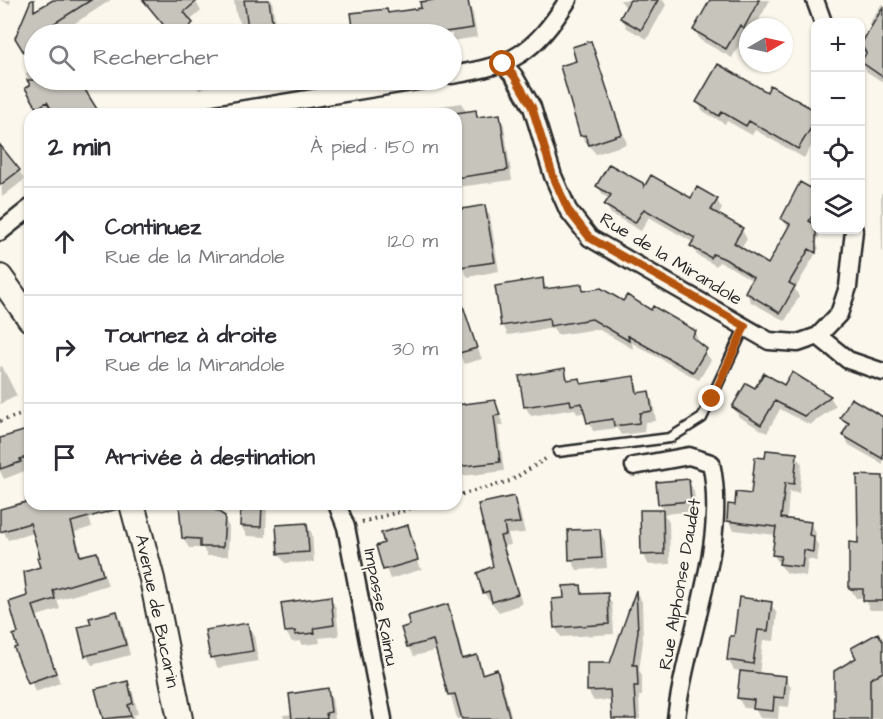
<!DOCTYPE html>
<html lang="fr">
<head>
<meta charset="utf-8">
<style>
	body { margin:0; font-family:"Architects Daughter",sans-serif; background:#f2f2f3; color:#2b2b33 }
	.controls { position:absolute; right:18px; top:18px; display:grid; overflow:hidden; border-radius:12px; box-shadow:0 2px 4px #0004 }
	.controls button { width:54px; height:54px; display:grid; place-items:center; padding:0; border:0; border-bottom:2px solid #e1e1e2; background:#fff; color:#2b2b33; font:30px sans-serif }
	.compass { position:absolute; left:739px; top:18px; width:54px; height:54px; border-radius:50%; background:#fff; box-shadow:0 2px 4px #0004; rotate:81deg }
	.stop { position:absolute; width:18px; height:18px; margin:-14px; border:4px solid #b45309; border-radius:50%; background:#fff }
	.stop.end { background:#b45309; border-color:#fff; box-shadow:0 2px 6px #0008 }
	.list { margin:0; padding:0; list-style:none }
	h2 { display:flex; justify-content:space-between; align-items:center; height:78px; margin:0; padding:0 24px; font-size:26px }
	h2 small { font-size:20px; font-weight:400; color:#7c7c81 }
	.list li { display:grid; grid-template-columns:39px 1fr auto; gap:18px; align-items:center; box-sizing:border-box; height:108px; padding:0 24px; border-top:2px solid #e1e1e2 }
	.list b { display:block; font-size:22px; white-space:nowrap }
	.list p { margin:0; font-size:20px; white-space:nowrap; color:#7c7c81 }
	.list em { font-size:20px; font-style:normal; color:#7c7c81 }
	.icon { flex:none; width:33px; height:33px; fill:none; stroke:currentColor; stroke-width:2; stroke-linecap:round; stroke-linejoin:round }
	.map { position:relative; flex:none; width:883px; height:719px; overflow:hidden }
	.search { position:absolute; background:#fff; box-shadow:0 2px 4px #0004; left:24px; top:24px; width:438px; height:66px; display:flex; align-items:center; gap:15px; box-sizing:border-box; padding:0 21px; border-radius:33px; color:#7c7c81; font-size:22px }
	.panel { position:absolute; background:#fff; box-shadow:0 2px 4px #0004; left:24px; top:108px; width:438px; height:402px; border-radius:18px }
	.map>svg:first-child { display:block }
</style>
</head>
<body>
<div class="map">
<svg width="883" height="719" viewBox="0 0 883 719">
	<rect width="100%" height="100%" fill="#fbf7ec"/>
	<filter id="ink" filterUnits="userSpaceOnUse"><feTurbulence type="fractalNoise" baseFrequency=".0167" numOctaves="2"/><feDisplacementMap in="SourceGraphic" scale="12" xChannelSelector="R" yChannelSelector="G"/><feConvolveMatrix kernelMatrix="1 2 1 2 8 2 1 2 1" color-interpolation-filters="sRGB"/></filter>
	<g filter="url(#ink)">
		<path fill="#0003" d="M0,0H11L10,4Z
			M56,0H111L58,34H34V67L17,38Z
			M195,0L201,11L189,21L195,34H162L167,30L146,1Z
			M234,0H272L275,21L283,20L289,34H251L249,22L241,24L236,14Z
			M438,0H456L468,4L473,13L477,37L452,41V34H343L341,26L423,9Z
			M620,0H663L666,5L647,39L627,28L622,18L627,9Z
			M714,0H770L755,27H748V36L745,34L732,58L700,40L695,30Z
			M883,2V82L867,72L862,62L866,55L861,46L872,28L869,24Z
			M590,43L627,144L596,154L581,136L562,67L578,62Z
			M34,68V80H69L78,95L99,114H55L53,110L42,114L27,88L32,85L25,74Z
			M183,80H216L200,91L193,83L189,86Z
			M767,94L816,112V139L804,158L755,130L752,135L727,121L725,124L703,111L698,102Z
			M461,103L467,113L475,111L480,118L499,116L504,125L512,180L458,187L456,183V114H391Z
			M0,153L19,170L24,180L2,197Z
			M598,186L644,190L691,200H717L722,209L718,216L742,230L747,239L741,249L768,266L789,229L783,219L816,193V230L820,235L816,243L819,248L795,289L799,297L785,321L751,302L746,292L753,281L732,268L719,262L716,266L697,255L692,246L694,243L649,217L641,231L611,214L606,205L610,200L603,195Z
			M881,193H883V252L882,251Z
			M484,207L490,216L499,271L468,277L462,267L456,232V211Z
			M542,280L548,290L581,286L585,292L652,312L695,332L699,344L711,360L699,380L632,343L633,349L598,329L557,335L553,328L508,335L503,325Z
			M467,323L482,359L464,364L456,348V326Z
			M2,366L17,396L0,404V367Z
			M564,369L570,381L579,380L582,386L633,378L640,394L648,393L653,402L656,421L645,422L644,432L621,435L617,428L593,431L586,412L577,414L575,409L531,416L525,406Z
			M792,374L830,397L836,406L810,425L780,409L767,433L739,417L733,407L755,390L785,387Z
			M494,402L504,425H498L504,471L463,476L458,467L456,415Z
			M842,418L883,419V464L849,445L844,435L848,428Z
			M30,430V469L4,479L0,471V446Z
			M796,455L802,464L799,493L789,492L787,520L810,523L816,533L815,540L819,547L817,561L808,559L806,576L787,573L779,564L774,555L776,535L734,530L728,521L736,506L753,496L766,460Z
			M883,477V610H870L864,598H856L850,588Z
			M688,480L694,491L696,511L664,514L669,522L670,564L649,565L643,555L641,512L664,511L660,504Z
			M513,498L519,508L525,533L508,534L511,545L504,546L522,604L499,612L484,593L479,574L494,567L480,505Z
			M30,502L85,504L92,527L75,532L82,557L96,553L108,585L57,600L60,609L37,616L60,683L35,692L19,647L28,598L24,582L42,569V558L34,533L8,540L0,524V511Z
			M179,504H203L223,517L229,527L228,556H207L203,548H189L183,538Z
			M242,504H267L266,537L247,536L241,526Z
			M307,524L312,534L314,562L285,563L279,554Z
			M407,527L419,567L423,569L390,579L378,547L386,544Z
			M599,530L605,541L607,568L577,570L571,559Z
			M580,587L585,596L607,594L612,604L614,634L561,637L555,627L566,600Z
			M638,594L642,602L643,642L639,670L642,676V696H639L640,719H613L612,700L594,701L588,691L611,664Z
			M330,597L336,608L339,636L319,638L320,643L303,645L300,641L292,642L286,632Z
			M771,604L777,614L774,641L763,640L759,675L786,678L791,688L789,707L779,706L778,719L760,718L755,709L744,708L738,698L742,671L734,670L728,660L735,638Z
			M447,606L452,616L464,660L476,657L484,675L496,671L502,681L512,719H457L438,650L414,656L408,647L403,629Z
			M117,613L122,622L130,655L92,665L86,655Z
			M248,625L254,635L258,661L218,668L212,658L207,632Z
			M883,645V719H835Z
			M127,682L133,693L138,714L133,715L134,719H104L97,690Z
			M327,690L332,699L335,719H284L283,715L293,714Z"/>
		<path fill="#c7c4bc" stroke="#2b2b2b" stroke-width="1.5" d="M31,0H34V11L53,0H91L53,24L59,34H34V69L15,38Z
			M143,0H198L184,12L193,23L189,27L195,34H171Z
			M244,0H269L274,34H249Z
			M434,0H468L473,28L431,34H354L351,13L387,9L388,13L421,8L420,2Z
			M630,0H658L641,30L620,18Z
			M710,0H759L744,28L740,25L726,49L693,30Z
			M883,7V77L861,62L866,53L861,44Z
			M591,41L622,134L589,145L585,135L580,136L560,66L576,61L572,47Z
			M718,64L767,92L770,85L816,111V120L798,149L749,121L746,126L722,112L719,116L696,102Z
			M27,80H79L100,114H54L47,102L37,108L25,88L30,85Z
			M476,110L477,117L500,114L508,170L456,178V113Z
			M0,145L20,170L0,185Z
			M609,164L643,183L644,187L651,175L691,198L697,187L718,199L711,210L743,228L734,243L768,264L790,224L781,219L800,182L816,191V210L809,221L816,225V253L809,249L789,283L795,286L780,313L745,292L753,277L725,259L713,254L711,258L690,246L695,238L644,209L635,223L604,205L611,195L596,186Z
			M485,205L495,262L460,267L456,239V210Z
			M543,278L544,289L582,284L583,291L601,288L623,301L627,295L651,310L653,306L696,331L692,337L707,349L693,372L628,336L629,341L592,319L550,326L549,318L501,326L495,286Z
			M459,294L477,348L456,354V295Z
			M565,368L567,380L580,378L581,384L634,376L637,393L649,391L652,411L640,413L639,423L614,426L613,419L587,423L582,403L571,405L570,400L524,407L519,376Z
			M792,372L831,396L804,416L775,401L761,425L732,407L746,383L755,388L764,373L784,385Z
			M851,398L883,417V459L842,435L849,423L840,418Z
			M495,400L500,415L494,416L500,462L456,467V405Z
			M30,429V456L20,459L21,462L0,469V438Z
			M766,450L797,453L794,484L785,483L781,518L811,522L809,535L814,536L813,552L804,550L802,567L779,564L781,556L772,555L776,527L727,521L728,504L735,505L736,492L751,494L755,457L765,458Z
			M857,475L883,476V601H863V589H849V542L858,543Z
			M689,479L691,501L658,504L656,482Z
			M514,496L520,523L504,524L506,535L500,536L518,594L492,602L489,591L483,593L477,573L493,566L478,504Z
			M30,501V504H117L118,509L71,522L80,556L97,552L103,575L53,590L55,599L33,606L56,673L28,683L14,648L17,647L13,635L18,633L9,602L27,596L24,572L40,567L37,558L40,557L30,523L0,532V509Z
			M179,504H206L225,516L223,547H200V539L182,538Z
			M241,504H262L261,527L240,526Z
			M640,510H663L664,554L641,555Z
			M307,523L309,552L278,554L276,525Z
			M408,525L418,560L383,570L376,546L384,543L381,533Z
			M600,529L602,558L569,560L568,530Z
			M581,585L582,594L608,593L609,624L554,628L552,599L564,598L563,586Z
			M636,590L638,631L633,665H637L638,686H634L636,719H612L610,690L587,691V663H610Z
			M331,596L334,625L314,628L315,633L295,635V631L285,632L281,603Z
			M739,597L772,602L768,631L758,630L753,664L727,660L730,636H734Z
			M448,604L462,659L477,655L482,674L497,669L510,719H462L455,694L448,695L433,640L407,647L401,628L410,625L407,616Z
			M117,611L126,645L85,656L78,627L91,624L89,618Z
			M248,623L253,651L210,658L205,630Z
			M878,633L883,642V672L870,679V719H834V671L856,658L851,648Z
			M740,671L786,676L784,698L774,697L773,711L753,709L754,700L737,698Z
			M128,681L133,703L128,705L131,716L103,719L95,689Z
			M328,688L331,712L326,713L327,719H292L289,694Z"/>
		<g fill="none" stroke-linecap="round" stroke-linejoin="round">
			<defs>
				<path id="lane" d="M558,452L670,438L702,418L745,326"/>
				<path id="street" d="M815,0L823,22
					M503,64L514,76L532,107L553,176L568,210L590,238L769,341L798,343L818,336
					M452,75C514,65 533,54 568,0
					M215,114L424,80
					M854,230L848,287L839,314L818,336L848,360L883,372
					M0,232L30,208
					M634,466L689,456L711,463C729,545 685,637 676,719
					M337,504L346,527L383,719"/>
				<path id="secondary" d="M0,277L30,319
					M132,504L152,579L180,719"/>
			</defs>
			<use href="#lane" stroke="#2b2b2b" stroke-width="13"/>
			<use href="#street" stroke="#2b2b2b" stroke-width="21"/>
			<use href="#secondary" stroke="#2b2b2b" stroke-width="28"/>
			<path stroke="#2b2b2b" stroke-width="4" stroke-dasharray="1.5 4.5" stroke-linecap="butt" d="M0,421L30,412
				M456,496L510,481L547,458
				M362,522L428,504"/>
			<use href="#lane" stroke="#fbf7ec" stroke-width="8"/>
			<use href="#street" stroke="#fbf7ec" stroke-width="16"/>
			<use href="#secondary" stroke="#fbf7ec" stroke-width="24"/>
		</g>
	</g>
	<g fill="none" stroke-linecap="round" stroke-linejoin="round" filter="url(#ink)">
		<path stroke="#b45309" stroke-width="8" d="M503,64L514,76L532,107L553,176L568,210L590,238L745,326L712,399"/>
	</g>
	<g text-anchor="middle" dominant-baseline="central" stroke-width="4.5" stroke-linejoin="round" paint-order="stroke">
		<g font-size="18" fill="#2b2b2b" stroke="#fbf7ec">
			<text transform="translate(671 259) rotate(31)">Rue de la Mirandole</text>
			<text transform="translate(680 584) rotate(-80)">Rue Alphonse Daudet</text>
			<text transform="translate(381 607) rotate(79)">Impasse Raimu</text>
			<text transform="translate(157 611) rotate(78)">Avenue de Bucarin</text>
		</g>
	</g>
</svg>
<div class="controls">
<button>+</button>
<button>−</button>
<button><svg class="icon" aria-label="locate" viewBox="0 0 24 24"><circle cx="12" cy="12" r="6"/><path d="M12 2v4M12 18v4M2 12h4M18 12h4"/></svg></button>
<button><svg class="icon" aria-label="layers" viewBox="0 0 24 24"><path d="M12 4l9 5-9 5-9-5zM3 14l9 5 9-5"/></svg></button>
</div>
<svg class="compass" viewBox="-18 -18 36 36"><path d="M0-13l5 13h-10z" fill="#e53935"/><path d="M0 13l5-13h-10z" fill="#7c7c81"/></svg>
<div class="stop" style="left:503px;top:64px"></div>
<div class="stop end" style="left:712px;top:399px"></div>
<div class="search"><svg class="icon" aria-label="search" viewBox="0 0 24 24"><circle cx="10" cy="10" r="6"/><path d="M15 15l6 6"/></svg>Rechercher</div>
<section class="panel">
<h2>2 min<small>À pied · 150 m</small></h2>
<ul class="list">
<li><svg class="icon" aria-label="ahead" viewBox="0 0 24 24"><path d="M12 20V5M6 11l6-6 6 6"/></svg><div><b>Continuez</b><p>Rue de la Mirandole</p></div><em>120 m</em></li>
<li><svg class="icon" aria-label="right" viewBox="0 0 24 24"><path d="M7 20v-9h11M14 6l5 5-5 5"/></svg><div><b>Tournez à droite</b><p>Rue de la Mirandole</p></div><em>30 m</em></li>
<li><svg class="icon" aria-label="arrive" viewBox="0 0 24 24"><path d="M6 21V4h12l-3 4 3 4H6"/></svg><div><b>Arrivée à destination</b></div></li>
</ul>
</section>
</div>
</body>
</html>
